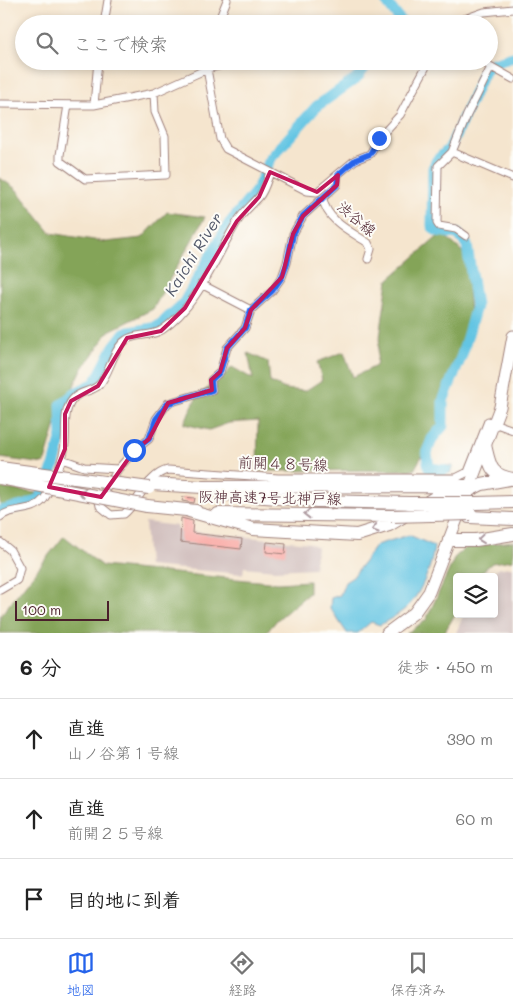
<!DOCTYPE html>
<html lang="ja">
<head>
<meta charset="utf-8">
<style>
	body { margin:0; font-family:Mali,"Klee One",sans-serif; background:#f2f2f2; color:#222 }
	.controls { position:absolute; right:15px; bottom:15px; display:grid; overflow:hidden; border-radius:5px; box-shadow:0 2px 8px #0003 }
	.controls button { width:45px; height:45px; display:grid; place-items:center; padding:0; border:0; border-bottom:1px solid #e0e0e0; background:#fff; color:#222; font:25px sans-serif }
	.scale { position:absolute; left:15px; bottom:12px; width:94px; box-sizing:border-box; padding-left:5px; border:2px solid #4a1f2b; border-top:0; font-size:14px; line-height:18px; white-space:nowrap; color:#4a1f2b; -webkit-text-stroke:4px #fdfcf7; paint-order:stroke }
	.stop { position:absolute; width:15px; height:15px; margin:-11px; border:4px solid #2563eb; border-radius:50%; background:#fff }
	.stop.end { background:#2563eb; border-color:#fff; box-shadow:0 1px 5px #0008 }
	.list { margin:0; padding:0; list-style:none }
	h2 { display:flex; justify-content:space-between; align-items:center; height:65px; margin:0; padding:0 20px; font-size:21px }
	h2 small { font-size:16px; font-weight:400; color:#767676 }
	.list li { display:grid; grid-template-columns:32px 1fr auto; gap:15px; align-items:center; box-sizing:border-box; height:80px; padding:0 20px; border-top:1px solid #e0e0e0 }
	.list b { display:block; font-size:19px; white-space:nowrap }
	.list p { margin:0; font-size:16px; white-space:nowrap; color:#767676 }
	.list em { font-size:16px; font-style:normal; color:#767676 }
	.icon { flex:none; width:28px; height:28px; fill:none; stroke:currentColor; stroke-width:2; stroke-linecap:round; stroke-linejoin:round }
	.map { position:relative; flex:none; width:513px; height:633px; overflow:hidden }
	.search { position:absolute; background:#fff; box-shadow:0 2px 8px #0003; left:15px; right:15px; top:15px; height:55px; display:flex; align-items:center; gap:12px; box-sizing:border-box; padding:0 18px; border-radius:28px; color:#767676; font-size:19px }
	.sheet { height:305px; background:#fff }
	nav { display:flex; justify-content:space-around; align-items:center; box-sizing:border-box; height:70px; border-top:1px solid #e0e0e0; background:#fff; font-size:14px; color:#767676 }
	nav a { display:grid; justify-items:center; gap:2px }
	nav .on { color:#2563eb }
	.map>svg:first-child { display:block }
</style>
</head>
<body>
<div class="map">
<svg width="513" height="633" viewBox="0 0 513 633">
	<rect width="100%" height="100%" fill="#fdfcf7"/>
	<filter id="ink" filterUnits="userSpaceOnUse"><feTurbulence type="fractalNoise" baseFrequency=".02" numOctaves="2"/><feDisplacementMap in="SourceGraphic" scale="10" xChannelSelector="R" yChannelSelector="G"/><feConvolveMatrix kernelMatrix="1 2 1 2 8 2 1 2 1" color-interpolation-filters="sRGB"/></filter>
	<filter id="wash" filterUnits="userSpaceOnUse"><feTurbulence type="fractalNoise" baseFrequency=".0096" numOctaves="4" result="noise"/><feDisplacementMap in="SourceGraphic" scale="20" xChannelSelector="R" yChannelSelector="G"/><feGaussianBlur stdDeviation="1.12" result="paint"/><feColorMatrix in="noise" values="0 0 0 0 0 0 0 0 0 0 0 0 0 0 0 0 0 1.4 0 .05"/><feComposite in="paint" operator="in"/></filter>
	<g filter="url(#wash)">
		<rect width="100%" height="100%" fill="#f5e5ce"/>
		<path fill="#d1bfbe" d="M145,522L177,526L178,530L309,543L317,547L314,568L275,570L244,567L243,574L148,566Z
			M513,567V633H456L464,614H494V577H485L500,568Z"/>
		<path fill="#84a459" stroke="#676242" d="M0,178L16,189L51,233L106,242L142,238L167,212L205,217L153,309L109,331L81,371L56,424L44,464L0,458Z
			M442,233L467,256L470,319L438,427L414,470L257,471L258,421L229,423L209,430L184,424L197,396L222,378L232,367L253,379L248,353L268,362L270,382L285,389L305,391L322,380L317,362L344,352L353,377L376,366L388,280Z
			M0,488L36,493L33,500L0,511Z
			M64,536L102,566L278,583L309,581V593L277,620L266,633H0V616Z
			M513,541V560L492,563L476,577H457V611L444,633H407L426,620L455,557L467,547Z"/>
		<path fill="#64c5e3" stroke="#577287" d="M430,465L453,466L450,473H435Z
			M409,535L434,546C433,563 422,591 410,604C402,613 390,619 380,625L371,622L358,633H347L330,608L331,598L340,595L345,582L353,577L376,545Z"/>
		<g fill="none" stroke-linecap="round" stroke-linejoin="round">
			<path stroke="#64c5e3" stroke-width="11" d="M385,0L403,24
				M444,470L429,468L427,453L432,439L443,426V401L462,355L476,306L467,245L458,234L437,231L432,226L433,168L437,160L450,148L485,69L493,63L513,57
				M0,511L27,505L40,498L54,466L62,436L61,405L75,393L95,383L114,346L124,333L157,327L183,304L229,224L257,190L270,159L317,106L357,78L370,61"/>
		</g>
		<g id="blocks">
			<path fill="#f9a6a1" d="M183,497L195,498L194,503L182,501Z
				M181,518L193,521L192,533L242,539L241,549L180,542Z
				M267,542L286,544L285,554L266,552Z"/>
		</g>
	</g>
	<g filter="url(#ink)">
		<use href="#blocks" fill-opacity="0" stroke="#a0827c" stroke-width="1"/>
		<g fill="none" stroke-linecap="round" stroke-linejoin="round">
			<defs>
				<path id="minor" d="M104,24L108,0
					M223,24L221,15L227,0
					M450,24L484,12L513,9
					M481,61L513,79
					M207,69L220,139L226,149L307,191L317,192L355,160L370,154L379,138L400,115L429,61
					M0,104L94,105L154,93L207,69L239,61
					M68,105L60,155V161L85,179L166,175L165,136L155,112L154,93
					M94,105L98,61
					M452,152L513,178
					M338,175L337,185L303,216L293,234L287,263L282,277L272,291L251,310L245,328L227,348L220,372L211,380L212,390L168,403L156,419L149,439L134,451L118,469L99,501L100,506L111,515L124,514C139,502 148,474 168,470L278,478H456L468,472L488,421L513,430
					M323,199C327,221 350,231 368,243L371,249L368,259
					M466,236L456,229L439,226L437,223L438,166L452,152L467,115L491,67
					M201,284L251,310
					M62,459L84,467L118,469
					M0,517C13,506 32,514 44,499C51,489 62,462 64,450C68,433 61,413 73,399C79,391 92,392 99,385C111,372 112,350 126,340C135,333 151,337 162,330C198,306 215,258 237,222C243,212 252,205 259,197C265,190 267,180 270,172
					M0,542L10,550L20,568L17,580L0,590"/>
				<path id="primary" d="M387,633L414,613L429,592L500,407L513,336"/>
				<path id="motorway" d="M485,445C490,466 490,475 513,479
					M151,484L203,487L471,486
					M468,491L482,484L509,479
					M224,494L317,501L409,503
					M476,503L513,502
					M147,506L196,511
					M189,511L253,529L357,535L389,525L441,494L460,492L467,495
					M218,514L391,516
					M469,517L513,519
					M449,540H476L513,534"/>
			</defs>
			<use href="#minor" stroke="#a0827c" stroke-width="9"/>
			<use href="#primary" stroke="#a0827c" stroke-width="13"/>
			<use href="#motorway" stroke="#a0827c" stroke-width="14"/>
			<use href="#minor" stroke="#fff" stroke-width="7"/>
			<use href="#primary" stroke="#fff" stroke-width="11"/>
			<use href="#motorway" stroke="#fff" stroke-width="12"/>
			<defs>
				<path id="motorway-bridge" d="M0,468L149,488
					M0,478L147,506
					M409,503H476
					M391,516L471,514"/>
			</defs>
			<use href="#motorway-bridge" stroke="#a0827c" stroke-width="14" stroke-linecap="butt"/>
			<use href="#motorway-bridge" stroke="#fff" stroke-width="12"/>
		</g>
		<defs><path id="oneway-chevron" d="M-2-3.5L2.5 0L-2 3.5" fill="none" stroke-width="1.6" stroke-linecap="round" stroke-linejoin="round" transform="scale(1.25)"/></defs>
		<g stroke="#ae9aa0">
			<use href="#oneway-chevron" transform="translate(82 493) rotate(-169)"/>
			<use href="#oneway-chevron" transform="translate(307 514) rotate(180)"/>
			<use href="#oneway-chevron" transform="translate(375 529) rotate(163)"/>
			<use href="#oneway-chevron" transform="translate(481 539) rotate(174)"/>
		</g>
	</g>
	<g fill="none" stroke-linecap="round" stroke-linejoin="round" filter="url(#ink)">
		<path stroke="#2563eb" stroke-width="6" d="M134,450L149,439L156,419L168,403L212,390L211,380L220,372L227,348L245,328L251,310L272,291L282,277L287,264L293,234L303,216L337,185L338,175L355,160L370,154L379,138"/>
	</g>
	<path fill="none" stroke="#c2185b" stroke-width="4" stroke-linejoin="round" d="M270,172L317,192L338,175L337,185L303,216L293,234L282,277L251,310L245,328L227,348L220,372L211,380L212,390L168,403L149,439L134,451L101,497L49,487L65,449V414L71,401L98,386L127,338L161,331L185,308L237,221L259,197Z"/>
	<g text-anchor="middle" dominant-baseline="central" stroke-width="4" stroke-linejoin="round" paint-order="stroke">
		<g font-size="15" fill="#4a1f2b" stroke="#fdfcf7">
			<text transform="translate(357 218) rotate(40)">渋谷線</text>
			<text transform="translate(283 463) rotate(2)">前開４８号線</text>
			<text transform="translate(270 497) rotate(1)">阪神高速7号北神戸線</text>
		</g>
		<g font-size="16" font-style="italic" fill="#53596b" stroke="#fdfcf7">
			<text transform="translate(193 254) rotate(-58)">Kaichi River</text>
		</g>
	</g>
</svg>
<div class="controls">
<button><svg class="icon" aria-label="layers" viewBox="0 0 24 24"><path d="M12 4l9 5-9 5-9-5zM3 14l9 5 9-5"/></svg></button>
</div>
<div class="scale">100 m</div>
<div class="stop" style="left:134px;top:450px"></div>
<div class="stop end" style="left:379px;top:138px"></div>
<div class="search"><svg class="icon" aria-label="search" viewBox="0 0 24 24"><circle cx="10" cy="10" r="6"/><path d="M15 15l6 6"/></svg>ここで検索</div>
</div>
<section class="sheet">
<h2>6 分<small>徒歩 · 450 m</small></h2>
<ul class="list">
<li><svg class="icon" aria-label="ahead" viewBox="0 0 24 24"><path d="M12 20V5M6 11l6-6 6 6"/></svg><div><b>直進</b><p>山ノ谷第１号線</p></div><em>390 m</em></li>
<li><svg class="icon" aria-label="ahead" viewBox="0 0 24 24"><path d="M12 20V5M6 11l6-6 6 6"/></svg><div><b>直進</b><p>前開２５号線</p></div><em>60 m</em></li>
<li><svg class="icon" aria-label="arrive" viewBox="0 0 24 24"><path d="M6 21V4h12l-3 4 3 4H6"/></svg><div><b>目的地に到着</b></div></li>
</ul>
</section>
<nav>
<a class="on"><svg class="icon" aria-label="map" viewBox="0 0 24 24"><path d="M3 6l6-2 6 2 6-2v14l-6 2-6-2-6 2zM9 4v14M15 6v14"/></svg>地図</a>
<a><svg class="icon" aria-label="directions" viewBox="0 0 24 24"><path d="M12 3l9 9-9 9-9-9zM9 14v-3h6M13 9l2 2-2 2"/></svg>経路</a>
<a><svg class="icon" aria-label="saved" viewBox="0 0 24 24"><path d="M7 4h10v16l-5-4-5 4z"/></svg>保存済み</a>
</nav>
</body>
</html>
